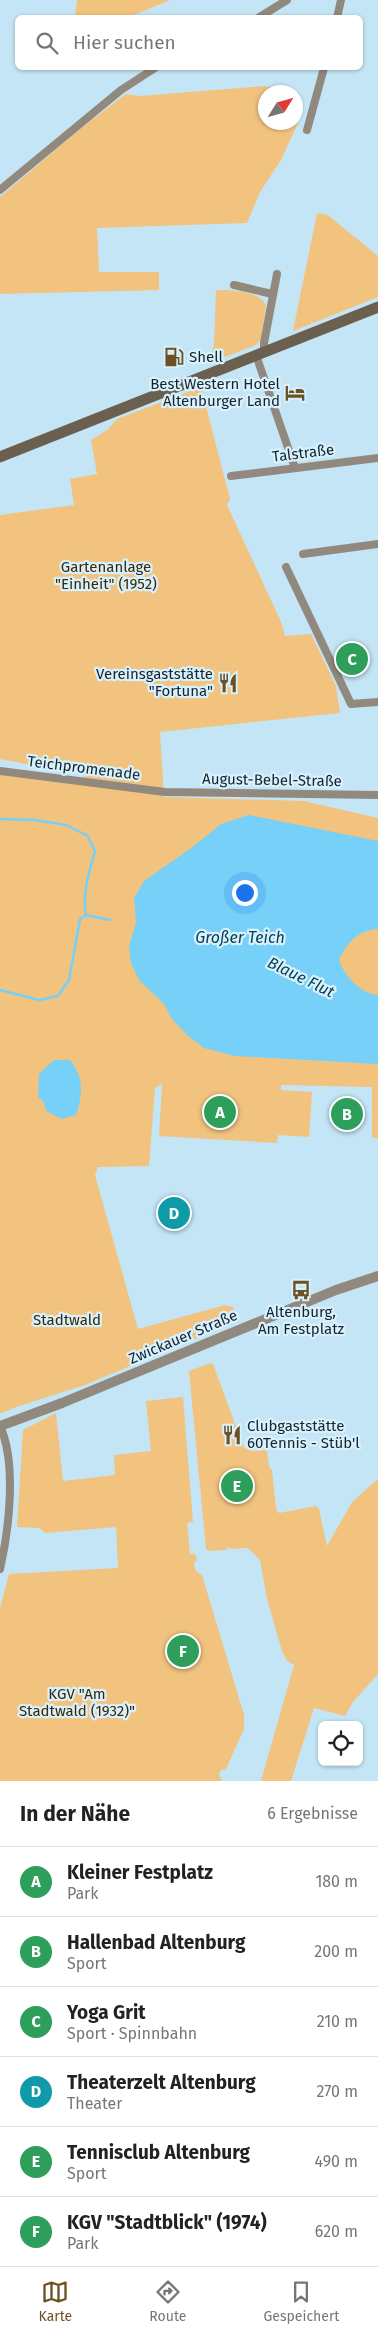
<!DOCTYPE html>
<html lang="de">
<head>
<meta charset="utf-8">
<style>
	body { margin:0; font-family:"Fira Sans",sans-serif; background:#f2f2f2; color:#222 }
	.controls { position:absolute; right:15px; bottom:15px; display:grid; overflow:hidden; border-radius:8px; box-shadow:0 1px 4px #0004 }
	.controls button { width:45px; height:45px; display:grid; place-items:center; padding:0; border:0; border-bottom:1px solid #e0e0e0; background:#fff; color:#222; font:25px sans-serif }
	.compass { position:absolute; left:258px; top:85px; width:45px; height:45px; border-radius:50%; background:#fff; box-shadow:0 1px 4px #0004; rotate:53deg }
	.you { position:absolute; left:244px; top:892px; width:18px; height:18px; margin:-12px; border:4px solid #fff; border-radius:50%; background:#1a73e8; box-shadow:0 0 0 8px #1a73e833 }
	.badge { display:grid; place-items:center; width:32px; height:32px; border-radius:50%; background:#6d5124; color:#fff; font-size:16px; font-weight:700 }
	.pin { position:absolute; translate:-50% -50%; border:2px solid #fff; box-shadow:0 1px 5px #0006 }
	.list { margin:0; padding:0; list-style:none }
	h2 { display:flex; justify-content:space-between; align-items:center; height:65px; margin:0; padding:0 20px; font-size:21px }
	h2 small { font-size:16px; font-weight:400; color:#767676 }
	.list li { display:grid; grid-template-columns:32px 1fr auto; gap:15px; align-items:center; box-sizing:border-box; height:70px; padding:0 20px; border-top:1px solid #e0e0e0 }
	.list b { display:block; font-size:19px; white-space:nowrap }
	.list p { margin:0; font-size:16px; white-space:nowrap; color:#767676 }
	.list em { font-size:16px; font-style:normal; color:#767676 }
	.icon { flex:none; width:28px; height:28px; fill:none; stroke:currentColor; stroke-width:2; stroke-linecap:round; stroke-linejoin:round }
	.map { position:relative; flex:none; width:378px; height:1781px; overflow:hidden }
	.search { position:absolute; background:#fff; box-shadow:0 1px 4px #0004; left:15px; right:15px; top:15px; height:55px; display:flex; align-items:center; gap:12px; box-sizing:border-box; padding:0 18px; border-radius:8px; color:#767676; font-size:19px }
	.sheet { height:485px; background:#fff }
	nav { display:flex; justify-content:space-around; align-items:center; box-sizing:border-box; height:70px; border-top:1px solid #e0e0e0; background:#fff; font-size:14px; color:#767676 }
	nav a { display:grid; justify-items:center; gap:2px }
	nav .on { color:#6d5124 }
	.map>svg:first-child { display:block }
</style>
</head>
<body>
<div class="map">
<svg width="378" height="1781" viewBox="0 0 378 1781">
	<rect width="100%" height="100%" fill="#c4e5f5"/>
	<path fill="#f1c37f" d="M77,0H170L129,17H75Z
		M264,86L295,92H266V122L298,123L281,160L260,192L247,223L97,228L99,272H159V290L0,294V197L80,129L126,94L140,96Z
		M317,213L328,215L378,256V297L293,331Z
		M216,290C230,290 260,290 266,306L261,339L256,345L209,363L214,345Z
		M201,387L230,499L227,505L282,624L285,636L311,634L336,686L340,713L160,732L164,797L304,801L378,818V1139L372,1137V1087L281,1085V1090L312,1092L309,1137L278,1135L277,1143L159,1136L162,1084L155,1088L149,1166L98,1167L95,1175L138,1329L225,1305L233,1307L235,1317L230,1324L85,1385L16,1407L0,1414V774L83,784L85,775L0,759V515L74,505L70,479L97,474L91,440L107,430L117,419Z
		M210,1363L213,1364L244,1448L253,1451L267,1450L269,1467L272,1470L276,1509L279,1513L316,1506L319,1509L327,1546L352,1502L378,1479V1674L353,1702L345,1716L314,1708L291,1781H261L294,1665L287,1661L282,1651L267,1599L260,1560L248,1548L231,1549L229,1547L226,1550L209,1551L206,1549L189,1371Z
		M183,1397L193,1522L187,1523L190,1554H195L197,1559L194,1564L196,1571L202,1575L244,1715V1729L226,1769L221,1770L219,1774L222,1781H0V1608L9,1574L118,1568L116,1527L45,1533L39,1528L17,1527L23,1430L56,1413L63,1481L115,1475L114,1455L151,1451L146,1401Z"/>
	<path fill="#77d0f8" d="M249,815L378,841V929C359,930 346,943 339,960C344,976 361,994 378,995V1064L234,1056L204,1048L187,1035L172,1019L164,1004L139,980L131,963L129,946L136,922L134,898L144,881L190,849L221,824Z
		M54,1060H70C84,1077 83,1094 76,1115L62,1119L46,1111L44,1102L38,1097L39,1074Z"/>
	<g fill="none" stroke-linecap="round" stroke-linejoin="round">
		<path stroke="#77d0f8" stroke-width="2.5" d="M0,819L35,820L66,825L88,836L95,851C89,873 82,892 86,915L110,920
			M0,990L39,1000L58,996L69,980L80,919L86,915"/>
		<path stroke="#91897e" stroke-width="8" d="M258,18L287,0
			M337,18L341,0
			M307,130L324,68
			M0,190L121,90L155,68
			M234,285L272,294
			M264,352V343L277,274
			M256,355L295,468
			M231,476L378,458
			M303,554L378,544
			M286,567L351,704L378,702
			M0,771L165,792L378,795
			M0,1569C9,1530 17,1463 0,1426"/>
		<path stroke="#91897e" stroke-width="10" d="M0,1426L62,1403L336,1290L378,1276"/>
		<path stroke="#6b6050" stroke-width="11" d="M0,457L378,307"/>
	</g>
	<defs>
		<symbol id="fuel-bare" viewBox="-9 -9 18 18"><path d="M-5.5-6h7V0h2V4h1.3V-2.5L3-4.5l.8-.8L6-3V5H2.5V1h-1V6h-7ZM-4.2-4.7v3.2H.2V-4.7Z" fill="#6d5124" stroke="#d7f1fe" stroke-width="2.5" paint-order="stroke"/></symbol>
		<symbol id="hotel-bare" viewBox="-9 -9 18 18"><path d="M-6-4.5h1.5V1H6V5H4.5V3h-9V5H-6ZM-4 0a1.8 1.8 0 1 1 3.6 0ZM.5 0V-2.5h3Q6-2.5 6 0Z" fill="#6d5124" stroke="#d7f1fe" stroke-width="2.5" paint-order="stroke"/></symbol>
		<symbol id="restaurant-bare" viewBox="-9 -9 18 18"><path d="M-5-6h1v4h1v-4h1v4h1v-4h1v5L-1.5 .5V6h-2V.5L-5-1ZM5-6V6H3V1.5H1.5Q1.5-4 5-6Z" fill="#6d5124" stroke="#d7f1fe" stroke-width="2.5" paint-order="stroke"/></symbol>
		<symbol id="bus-bare" viewBox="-9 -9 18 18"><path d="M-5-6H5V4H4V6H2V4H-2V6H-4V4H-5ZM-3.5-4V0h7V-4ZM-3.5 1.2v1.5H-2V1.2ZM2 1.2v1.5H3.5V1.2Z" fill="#6d5124" stroke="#d7f1fe" stroke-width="2.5" paint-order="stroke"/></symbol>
	</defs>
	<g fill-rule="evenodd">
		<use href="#fuel-bare" x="160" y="343" width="28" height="28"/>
		<use href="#hotel-bare" x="281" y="379" width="28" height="28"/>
		<use href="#restaurant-bare" x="214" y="669" width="28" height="28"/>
		<use href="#bus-bare" x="287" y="1276" width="28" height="28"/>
		<use href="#restaurant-bare" x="218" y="1421" width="28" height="28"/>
	</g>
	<g text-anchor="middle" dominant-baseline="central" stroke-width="4.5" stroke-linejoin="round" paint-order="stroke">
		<g font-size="15" fill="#172329" stroke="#d7f1fe" text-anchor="start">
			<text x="189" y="357">Shell</text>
			<text x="280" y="384" text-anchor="end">Best Western Hotel<tspan x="280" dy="17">Altenburger Land</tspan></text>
			<text x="213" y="674" text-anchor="end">Vereinsgaststätte<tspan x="213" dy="17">"Fortuna"</tspan></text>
			<text x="301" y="1312" text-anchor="middle">Altenburg,<tspan x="301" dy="17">Am Festplatz</tspan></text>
			<text x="247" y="1426">Clubgaststätte<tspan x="247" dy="17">60Tennis - Stüb'l</tspan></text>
		</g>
		<g font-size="15" fill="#172329" stroke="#d7f1fe">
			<text transform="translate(303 453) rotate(-7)">Talstraße</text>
			<text transform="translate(84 768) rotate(7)">Teichpromenade</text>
			<text transform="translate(272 780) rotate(1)">August-Bebel-Straße</text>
			<text transform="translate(183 1337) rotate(-23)">Zwickauer Straße</text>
		</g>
		<g font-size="15" fill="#3e2700" stroke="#d7f1fe">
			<text x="106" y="567">Gartenanlage<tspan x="106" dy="17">"Einheit" (1952)</tspan></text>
			<text x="67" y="1320">Stadtwald</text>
			<text x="77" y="1694">KGV "Am<tspan x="77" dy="17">Stadtwald (1932)"</tspan></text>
		</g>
		<g font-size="16" font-style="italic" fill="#0a4054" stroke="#d7f1fe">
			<text x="240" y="937">Großer Teich</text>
			<text transform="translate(301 977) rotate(26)">Blaue Flut</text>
		</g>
	</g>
</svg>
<div class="controls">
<button><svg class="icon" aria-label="locate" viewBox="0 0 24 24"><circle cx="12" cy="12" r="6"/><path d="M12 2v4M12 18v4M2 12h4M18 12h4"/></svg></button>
</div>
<svg class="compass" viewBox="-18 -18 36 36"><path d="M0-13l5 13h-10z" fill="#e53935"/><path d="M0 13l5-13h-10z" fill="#767676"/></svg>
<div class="you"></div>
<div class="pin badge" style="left:220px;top:1112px;background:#2e9e5b">A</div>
<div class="pin badge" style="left:347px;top:1114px;background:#2e9e5b">B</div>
<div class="pin badge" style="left:352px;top:659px;background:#2e9e5b">C</div>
<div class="pin badge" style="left:174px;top:1213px;background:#0f9aa8">D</div>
<div class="pin badge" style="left:237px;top:1486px;background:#2e9e5b">E</div>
<div class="pin badge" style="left:183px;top:1651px;background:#2e9e5b">F</div>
<div class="search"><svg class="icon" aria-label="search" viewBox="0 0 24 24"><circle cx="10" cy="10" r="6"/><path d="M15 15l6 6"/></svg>Hier suchen</div>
</div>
<section class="sheet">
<h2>In der Nähe<small>6 Ergebnisse</small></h2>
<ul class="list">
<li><span class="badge" style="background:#2e9e5b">A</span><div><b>Kleiner Festplatz</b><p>Park</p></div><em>180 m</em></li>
<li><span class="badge" style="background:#2e9e5b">B</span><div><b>Hallenbad Altenburg</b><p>Sport</p></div><em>200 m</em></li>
<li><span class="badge" style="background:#2e9e5b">C</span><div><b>Yoga Grit</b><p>Sport · Spinnbahn</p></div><em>210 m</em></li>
<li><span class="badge" style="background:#0f9aa8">D</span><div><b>Theaterzelt Altenburg</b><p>Theater</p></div><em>270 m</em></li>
<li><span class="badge" style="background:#2e9e5b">E</span><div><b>Tennisclub Altenburg</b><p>Sport</p></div><em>490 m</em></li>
<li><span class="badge" style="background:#2e9e5b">F</span><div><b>KGV &quot;Stadtblick&quot; (1974)</b><p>Park</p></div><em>620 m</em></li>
</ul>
</section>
<nav>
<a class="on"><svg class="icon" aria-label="map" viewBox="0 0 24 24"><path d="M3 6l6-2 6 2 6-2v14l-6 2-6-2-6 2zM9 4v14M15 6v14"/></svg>Karte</a>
<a><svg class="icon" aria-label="directions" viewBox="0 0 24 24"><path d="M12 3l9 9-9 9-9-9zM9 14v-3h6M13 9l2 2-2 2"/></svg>Route</a>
<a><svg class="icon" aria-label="saved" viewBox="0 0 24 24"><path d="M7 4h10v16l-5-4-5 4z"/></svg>Gespeichert</a>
</nav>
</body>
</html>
